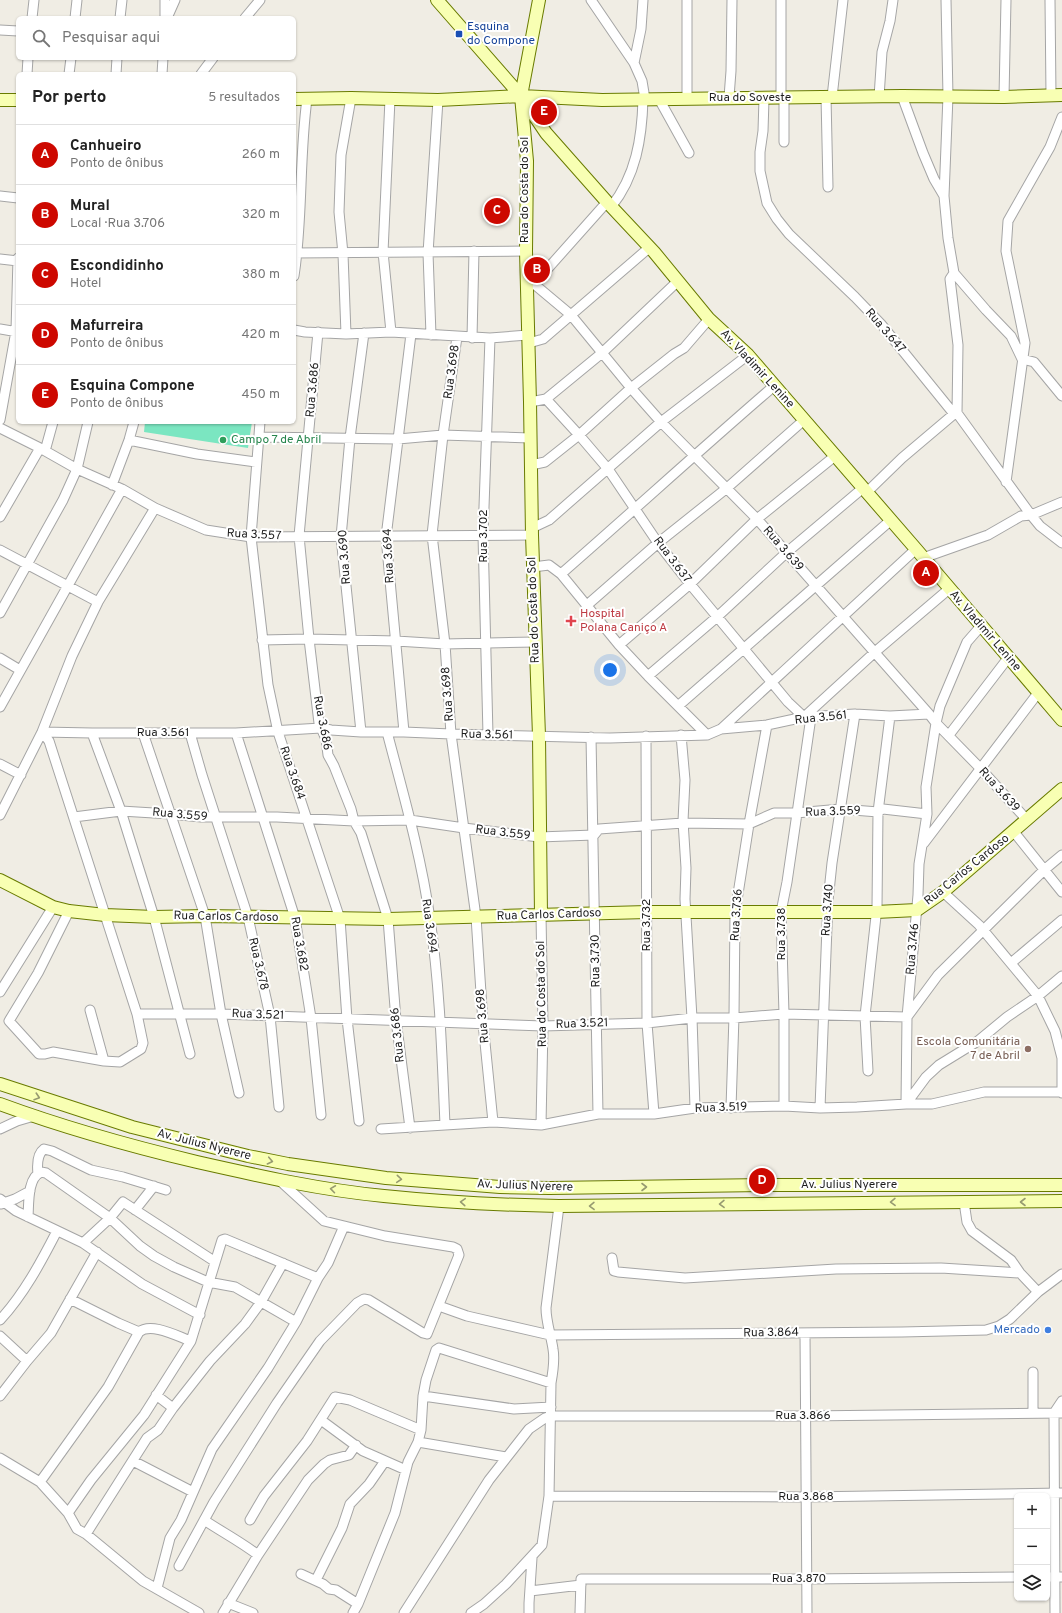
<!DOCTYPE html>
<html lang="pt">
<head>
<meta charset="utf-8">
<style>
	body { margin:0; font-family:Overpass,sans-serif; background:#f6f6f6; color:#222 }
	.controls { position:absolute; right:12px; bottom:12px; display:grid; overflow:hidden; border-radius:6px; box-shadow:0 1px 3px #0004 }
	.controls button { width:36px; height:36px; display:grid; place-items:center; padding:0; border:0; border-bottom:1px solid #e0e0e0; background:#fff; color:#222; font:20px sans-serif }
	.you { position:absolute; left:610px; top:670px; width:14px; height:14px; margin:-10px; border:3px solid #fff; border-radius:50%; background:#1a73e8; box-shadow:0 0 0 6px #1a73e833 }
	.badge { display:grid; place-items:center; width:26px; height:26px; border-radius:50%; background:#cd0800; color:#fff; font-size:13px; font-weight:700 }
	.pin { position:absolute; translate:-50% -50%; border:2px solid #fff; box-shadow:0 1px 4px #0006 }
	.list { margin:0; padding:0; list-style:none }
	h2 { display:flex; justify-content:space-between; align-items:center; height:52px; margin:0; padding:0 16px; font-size:17px }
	h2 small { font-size:13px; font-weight:400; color:#767676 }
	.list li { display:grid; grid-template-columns:26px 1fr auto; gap:12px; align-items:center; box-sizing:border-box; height:60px; padding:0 16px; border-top:1px solid #e0e0e0 }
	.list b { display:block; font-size:15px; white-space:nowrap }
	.list p { margin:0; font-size:13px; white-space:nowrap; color:#767676 }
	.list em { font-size:13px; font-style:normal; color:#767676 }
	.icon { flex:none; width:22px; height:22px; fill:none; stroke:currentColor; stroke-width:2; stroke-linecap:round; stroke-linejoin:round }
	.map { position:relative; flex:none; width:1062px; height:1613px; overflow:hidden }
	.search { position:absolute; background:#fff; box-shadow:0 1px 3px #0004; left:16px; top:16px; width:280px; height:44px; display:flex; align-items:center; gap:10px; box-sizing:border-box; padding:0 14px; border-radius:6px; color:#767676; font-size:15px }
	.panel { position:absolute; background:#fff; box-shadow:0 1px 3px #0004; left:16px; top:72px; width:280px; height:352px; border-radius:6px }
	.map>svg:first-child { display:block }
</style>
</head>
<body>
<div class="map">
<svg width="1062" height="1613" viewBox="0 0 1062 1613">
	<rect width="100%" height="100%" fill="#f0ede4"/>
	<path fill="#7be6c1" d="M145,422H252L248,448L144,432Z"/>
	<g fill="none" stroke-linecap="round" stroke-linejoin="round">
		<defs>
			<path id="street" d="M591,0L634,63L642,81L645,99
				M1050,0L1051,95
				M165,17V0
				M32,18L34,0
				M75,18L77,0
				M120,18L122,0
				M167,18L175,0
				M245,18L260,0
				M0,30L18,31
				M634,63L641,29L643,0
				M27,74L28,58
				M69,74L71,58
				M116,74L117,58
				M162,74L163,58
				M201,74L213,58
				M902,96L923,153L934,179L944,196L948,238L954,273L986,310L1011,336L1022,359L1034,362L1062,396
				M729,97L731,71L732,0
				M826,97L828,187
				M832,97L843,0
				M879,97L882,52L890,21L893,0
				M1004,97L1006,0
				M687,98V0
				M781,98V0
				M784,98V142
				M390,99L383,252L391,332
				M659,99L689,153
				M764,99L763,131L760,152V171L767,203L777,219L789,234L855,297L881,324L954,414L957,413L1031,515L1040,526L1062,543
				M0,196L18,198
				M944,196L948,96L946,0
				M611,207C636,176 642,138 643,99
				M294,253L526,251
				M0,259L18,261
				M954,273L950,279L958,345L957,413
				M294,276C303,218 299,158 307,99
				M528,284H534L607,202
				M534,284L571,315L631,388L661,422L757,519L929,714L936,723L980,768L1027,820
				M0,329L18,332
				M294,330L305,332L346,334L391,332L490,338L528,335
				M318,332L299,536L309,639L319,723L326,739L328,755L334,766L351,809L354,821L361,833L388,919L396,1020L410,1128
				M346,334L343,254L339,212L341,155L351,98
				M431,335L428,253L438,100
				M457,337L443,435L432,535L445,644L451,734L476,917L483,1023L493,1122
				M472,338L474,251
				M529,343L543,339L650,247
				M546,399L579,435L608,469L658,543L690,584L788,702L804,717L875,652L949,589
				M530,402L546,399L602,353L678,281
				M0,420L16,331L18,258
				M260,422L251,537L268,685L278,732L340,919L347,1019L359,1121
				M0,428L40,448L77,469L122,489L155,508L206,530L251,537L532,535
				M259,437L398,439L443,435L530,438
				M129,440L197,454L256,462
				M45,451L53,422
				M531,465L545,462L579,435L631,388L674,354L684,348L709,319
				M1006,482L1025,343L1006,251L1008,221L1050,147L1062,117
				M112,485L129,440L134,422
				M866,493L902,458L954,414
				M0,517L40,448
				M532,528L549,520L661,422L748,355
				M0,550L98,602
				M923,558L988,535L1021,516L1031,515L1062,502
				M533,567L549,565L561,574L619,645L648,676L707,735
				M561,574C632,512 702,448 774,386
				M586,606L658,543L727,488L804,420
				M0,613L63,500L77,469L88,422
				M262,640L309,639L396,641L445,644L535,642
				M619,645L690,584L757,519L835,456
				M0,658L20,670
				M648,676L717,617L786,553L863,488
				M678,706L891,520
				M0,707L122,489
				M721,729L916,549
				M42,732L92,733H236L321,728L331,730L361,732H404L451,734L610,738L707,735L721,729L767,725L804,717L855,714L890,716L929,714
				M42,732L49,741L137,1014L143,1043L141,1049L120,1062L104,1061L53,1052L45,1054H39L9,1021L38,973L69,911
				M361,732L341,537L350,438L364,333
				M387,732C403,793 421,855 430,919C440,987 442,1056 445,1125
				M404,732L386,537L411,334
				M92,733L121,811L154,917L190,1054
				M143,733L205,916L221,1014L239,1093
				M190,733L202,775L248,917L270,1016L279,1107
				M236,733L295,918L311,1018L321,1115
				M488,735L483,535L490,338
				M681,735L685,780L683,821L686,868L685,899L692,1018L695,1108
				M949,735L1008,658
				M646,736L647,1023L654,1114
				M591,737L598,1114
				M0,764L21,775
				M0,815L42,732L72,656L98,602L155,508
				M74,817L121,811L170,814L201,817H277L354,821L410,820L464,828L539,837L594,835L599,829L683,823L749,824L774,813H796L841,809L878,812L883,809L927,814
				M1014,832L1062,892
				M924,843L1038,693
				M943,892L979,925L1038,996L1055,1031L1062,1058
				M541,915L543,1026L541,1125
				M1011,963L1062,920
				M0,992L53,907
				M90,1010L104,1061
				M137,1014H221L543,1026L647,1023L692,1018H734L784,1014L907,1017L938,975L1044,870L1062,855
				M868,1071L865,1016L877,907L878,812L890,716
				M1062,1093V1059
				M906,1104L907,1017L918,895L919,864L927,814L926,787L936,723L940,706L967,642L981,626
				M906,1104L926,1077L939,1065L978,1041L1007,1017L1038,996L1062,976
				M784,1106V1014L781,912L787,882L811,717
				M731,1108L734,1016L735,913L749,824L767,725
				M820,1108L828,901L832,863L855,714
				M0,1129L17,1121L34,1116
				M381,1129L493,1122L541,1125L598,1114H654L695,1108L784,1106L820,1108L857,1107L906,1104H932L984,1092H1062
				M38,1174C37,1165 37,1154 44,1149L52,1151L91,1170L123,1177L166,1190
				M0,1199L16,1211L83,1243L142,1284L200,1315
				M964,1202L967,1222L972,1231L1011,1260L1020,1273L1038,1292
				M1,1204L15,1199L30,1191
				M135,1210L154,1186
				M28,1217C29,1204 27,1178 41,1172L46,1173L110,1218L140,1246L154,1256L174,1267L208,1282L235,1287L296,1322
				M83,1243L110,1218L123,1202L214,1261
				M612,1258L614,1271L618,1272L685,1278L836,1269L941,1268L1020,1273
				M70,1299L118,1323L139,1332
				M439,1306L467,1316L550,1335L902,1332L986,1330L999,1326L1010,1319L1038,1292L1062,1274
				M0,1320C24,1294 41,1262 57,1231
				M805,1333L807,1613
				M0,1336L27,1361
				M1033,1372V1413
				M156,1395L173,1408
				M0,1396L27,1361L51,1333L97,1252
				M423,1396L514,1409L551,1407
				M1054,1413L1055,1613
				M1054,1413L1062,1401
				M321,1420L363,1451L406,1470
				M418,1442L506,1457
				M0,1458L40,1482L68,1513L77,1529L86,1534L143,1581L199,1613
				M133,1461L193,1492
				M40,1482L108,1387L139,1332C151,1322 177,1336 191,1341
				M549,1496L806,1497L1062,1493
				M68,1513L91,1480L144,1415L191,1341L222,1240L225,1239L318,1278
				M204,1520C222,1532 241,1542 258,1555
				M250,1520L264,1496L307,1441L335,1397L350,1400L421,1430
				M86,1534L147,1438L158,1430L173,1408L210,1361L245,1324L261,1302L283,1263
				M179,1566L214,1502L277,1403L320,1341L357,1303L364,1299L369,1300L423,1333L427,1334L459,1255L457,1249L453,1247L385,1236L324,1221L279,1180
				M301,1574L323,1584L329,1589L336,1590L358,1604
				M1047,1577H1062
				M316,1580L342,1528L350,1504L369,1484L385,1461
				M157,1588L170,1538L181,1520L212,1449L268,1368L296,1322L318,1278L328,1263L344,1226
				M530,1591L581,1585
				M228,1603L253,1613
				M223,1613L258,1555L308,1480L324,1464L330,1460L349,1455L356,1445
				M353,1613L358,1604L395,1513L408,1462L418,1442L421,1430L423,1396L426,1380L436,1350L439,1348L551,1383
				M404,1613L489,1480L529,1429L545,1418L551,1416H806L1062,1413
				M471,1613L484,1604L506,1584L542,1545L549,1496L551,1383C553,1372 555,1360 553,1349C551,1335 546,1322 546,1308L559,1206
				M529,1613V1603L532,1558
				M580,1613L581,1579H806L1017,1577"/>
			<path id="secondary" d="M437,0L521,96L546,133L607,202L654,252L709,319L748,355L916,549L1062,720
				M539,0L521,96L527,161L526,251L530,402L532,535L539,736L541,915
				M294,99L351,98L438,100L521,96L602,100L902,96L1004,97L1062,95
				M0,100H18
				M0,880L53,907L69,911L105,915L154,917L205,916L388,919L647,912H876L917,910L943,892L1062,789
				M0,1084L132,1127L248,1156L288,1164L386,1178L500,1187L549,1188L764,1185H1062
				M0,1104C65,1128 130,1146 197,1162C259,1176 321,1190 384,1196C442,1202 501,1205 559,1206L1062,1201"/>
		</defs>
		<use href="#street" stroke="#a5a5a5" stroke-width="11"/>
		<use href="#secondary" stroke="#697b00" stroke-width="14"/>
		<use href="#street" stroke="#fff" stroke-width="9"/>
		<use href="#secondary" stroke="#f8ffb3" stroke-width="12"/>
	</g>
	<defs><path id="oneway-chevron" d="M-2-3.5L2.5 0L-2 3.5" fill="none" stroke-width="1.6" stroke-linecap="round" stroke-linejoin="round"/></defs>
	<g stroke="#969a70">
		<use href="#oneway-chevron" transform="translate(37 1097) rotate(18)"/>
		<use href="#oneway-chevron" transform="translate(270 1161) rotate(12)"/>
		<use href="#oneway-chevron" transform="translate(399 1179) rotate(5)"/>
		<use href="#oneway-chevron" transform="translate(644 1187)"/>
		<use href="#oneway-chevron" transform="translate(333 1189) rotate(-172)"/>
		<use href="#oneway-chevron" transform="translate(463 1202) rotate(-176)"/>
		<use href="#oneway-chevron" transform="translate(893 1202) rotate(179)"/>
		<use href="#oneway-chevron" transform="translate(1023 1202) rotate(180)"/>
		<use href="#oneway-chevron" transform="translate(722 1204) rotate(179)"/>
		<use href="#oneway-chevron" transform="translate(592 1206) rotate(179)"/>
	</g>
	<rect fill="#1a4fb4" stroke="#fff" stroke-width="1.5" x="455" y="30" width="8" height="8" rx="2"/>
	<circle fill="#2e9e5b" stroke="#fff" stroke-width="1.5" cx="223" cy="440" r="4"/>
	<path fill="#e0444e" stroke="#fff" stroke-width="1.5" d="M569 615h4v4h4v4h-4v4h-4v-4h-4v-4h4z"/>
	<circle fill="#8d6e63" stroke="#fff" stroke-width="1.5" cx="1028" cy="1049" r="4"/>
	<circle fill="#3f7fe0" stroke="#fff" stroke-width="1.5" cx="1048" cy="1330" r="4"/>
	<g text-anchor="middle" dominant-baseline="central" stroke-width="4" stroke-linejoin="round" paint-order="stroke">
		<g font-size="12" fill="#164399" stroke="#fff" text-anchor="start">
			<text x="467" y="27">Esquina<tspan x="467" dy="14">do Compone</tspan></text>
		</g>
		<g font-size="12" fill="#1e1e1e" stroke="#fff">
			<text x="750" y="98">Rua do Soveste</text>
			<text transform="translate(525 190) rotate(-90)">Rua do Costa do Sol</text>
			<text transform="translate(885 331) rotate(49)">Rua 3.647</text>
			<text transform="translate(757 369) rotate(47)">Av. Vladimir Lenine</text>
			<text transform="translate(452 372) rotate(-82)">Rua 3.698</text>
			<text transform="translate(313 390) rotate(-85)">Rua 3.686</text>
			<text transform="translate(254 535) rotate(3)">Rua 3.557</text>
			<text transform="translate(484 536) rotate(-90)">Rua 3.702</text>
			<text transform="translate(783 549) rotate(49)">Rua 3.639</text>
			<text transform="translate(389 556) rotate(-93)">Rua 3.694</text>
			<text transform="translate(345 557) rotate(-94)">Rua 3.690</text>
			<text transform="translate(672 560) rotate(53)">Rua 3.637</text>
			<text transform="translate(534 610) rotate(-92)">Rua do Costa do Sol</text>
			<text transform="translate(985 631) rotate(49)">Av. Vladimir Lenine</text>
			<text transform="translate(448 694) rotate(-94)">Rua 3.698</text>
			<text transform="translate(821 718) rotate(-6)">Rua 3.561</text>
			<text transform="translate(322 723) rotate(79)">Rua 3.686</text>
			<text x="163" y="733">Rua 3.561</text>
			<text transform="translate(487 735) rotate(1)">Rua 3.561</text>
			<text transform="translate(292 773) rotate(71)">Rua 3.684</text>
			<text transform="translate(999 790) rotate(48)">Rua 3.639</text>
			<text transform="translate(833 812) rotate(-2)">Rua 3.559</text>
			<text transform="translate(180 815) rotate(5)">Rua 3.559</text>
			<text transform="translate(503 833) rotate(7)">Rua 3.559</text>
			<text transform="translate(967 870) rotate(-39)">Rua Carlos Cardoso</text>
			<text transform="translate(828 910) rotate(-86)">Rua 3.740</text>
			<text transform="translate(549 915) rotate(-2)">Rua Carlos Cardoso</text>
			<text transform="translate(737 915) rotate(-86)">Rua 3.736</text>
			<text transform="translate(226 917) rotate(1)">Rua Carlos Cardoso</text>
			<text transform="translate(647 925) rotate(-90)">Rua 3.732</text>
			<text transform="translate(429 926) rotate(82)">Rua 3.694</text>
			<text transform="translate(782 934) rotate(-90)">Rua 3.738</text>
			<text transform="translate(299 944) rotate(80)">Rua 3.682</text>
			<text transform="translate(913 949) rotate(-85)">Rua 3.746</text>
			<text transform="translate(596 961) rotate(-91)">Rua 3.730</text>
			<text transform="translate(258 964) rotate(77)">Rua 3.678</text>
			<text transform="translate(542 994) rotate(-91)">Rua do Costa do Sol</text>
			<text transform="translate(258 1015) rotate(2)">Rua 3.521</text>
			<text transform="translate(483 1016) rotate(-95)">Rua 3.698</text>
			<text transform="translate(582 1024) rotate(-2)">Rua 3.521</text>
			<text transform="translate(398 1035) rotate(-96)">Rua 3.686</text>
			<text transform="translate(721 1108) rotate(-2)">Rua 3.519</text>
			<text transform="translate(204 1145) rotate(14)">Av. Julius Nyerere</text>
			<text x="849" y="1185">Av. Julius Nyerere</text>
			<text transform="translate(525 1186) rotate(2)">Av. Julius Nyerere</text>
			<text transform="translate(771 1333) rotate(-1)">Rua 3.864</text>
			<text x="803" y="1416">Rua 3.866</text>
			<text x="806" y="1497">Rua 3.868</text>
			<text x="799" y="1579">Rua 3.870</text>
		</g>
		<g font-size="12" fill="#27864d" stroke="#fff" text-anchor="start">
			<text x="231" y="440">Campo 7 de Abril</text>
		</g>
		<g font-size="12" fill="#be3a42" stroke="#fff" text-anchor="start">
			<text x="580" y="614">Hospital<tspan x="580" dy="14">Polana Caniço A</tspan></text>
		</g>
		<g font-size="12" fill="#785e54" stroke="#fff" text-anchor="end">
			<text x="1020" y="1042">Escola Comunitária<tspan x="1020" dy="14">7 de Abril</tspan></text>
		</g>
		<g font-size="12" fill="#366cbe" stroke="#fff" text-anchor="end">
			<text x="1040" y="1330">Mercado</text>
		</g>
	</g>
</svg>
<div class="controls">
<button>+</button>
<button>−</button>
<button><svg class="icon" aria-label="layers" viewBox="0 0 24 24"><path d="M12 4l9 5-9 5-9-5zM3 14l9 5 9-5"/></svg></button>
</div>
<div class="you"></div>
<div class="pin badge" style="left:926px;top:573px">A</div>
<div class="pin badge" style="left:537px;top:270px">B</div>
<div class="pin badge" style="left:497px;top:211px">C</div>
<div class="pin badge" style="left:762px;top:1181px">D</div>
<div class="pin badge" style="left:544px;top:112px">E</div>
<div class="search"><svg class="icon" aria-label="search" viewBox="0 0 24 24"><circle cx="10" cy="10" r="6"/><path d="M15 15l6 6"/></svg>Pesquisar aqui</div>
<section class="panel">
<h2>Por perto<small>5 resultados</small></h2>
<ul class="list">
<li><span class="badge">A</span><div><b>Canhueiro</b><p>Ponto de ônibus</p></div><em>260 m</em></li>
<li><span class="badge">B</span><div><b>Mural</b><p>Local · Rua 3.706</p></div><em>320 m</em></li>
<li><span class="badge">C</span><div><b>Escondidinho</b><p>Hotel</p></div><em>380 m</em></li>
<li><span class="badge">D</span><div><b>Mafurreira</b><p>Ponto de ônibus</p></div><em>420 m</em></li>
<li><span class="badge">E</span><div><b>Esquina Compone</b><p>Ponto de ônibus</p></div><em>450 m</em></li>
</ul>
</section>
</div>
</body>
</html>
